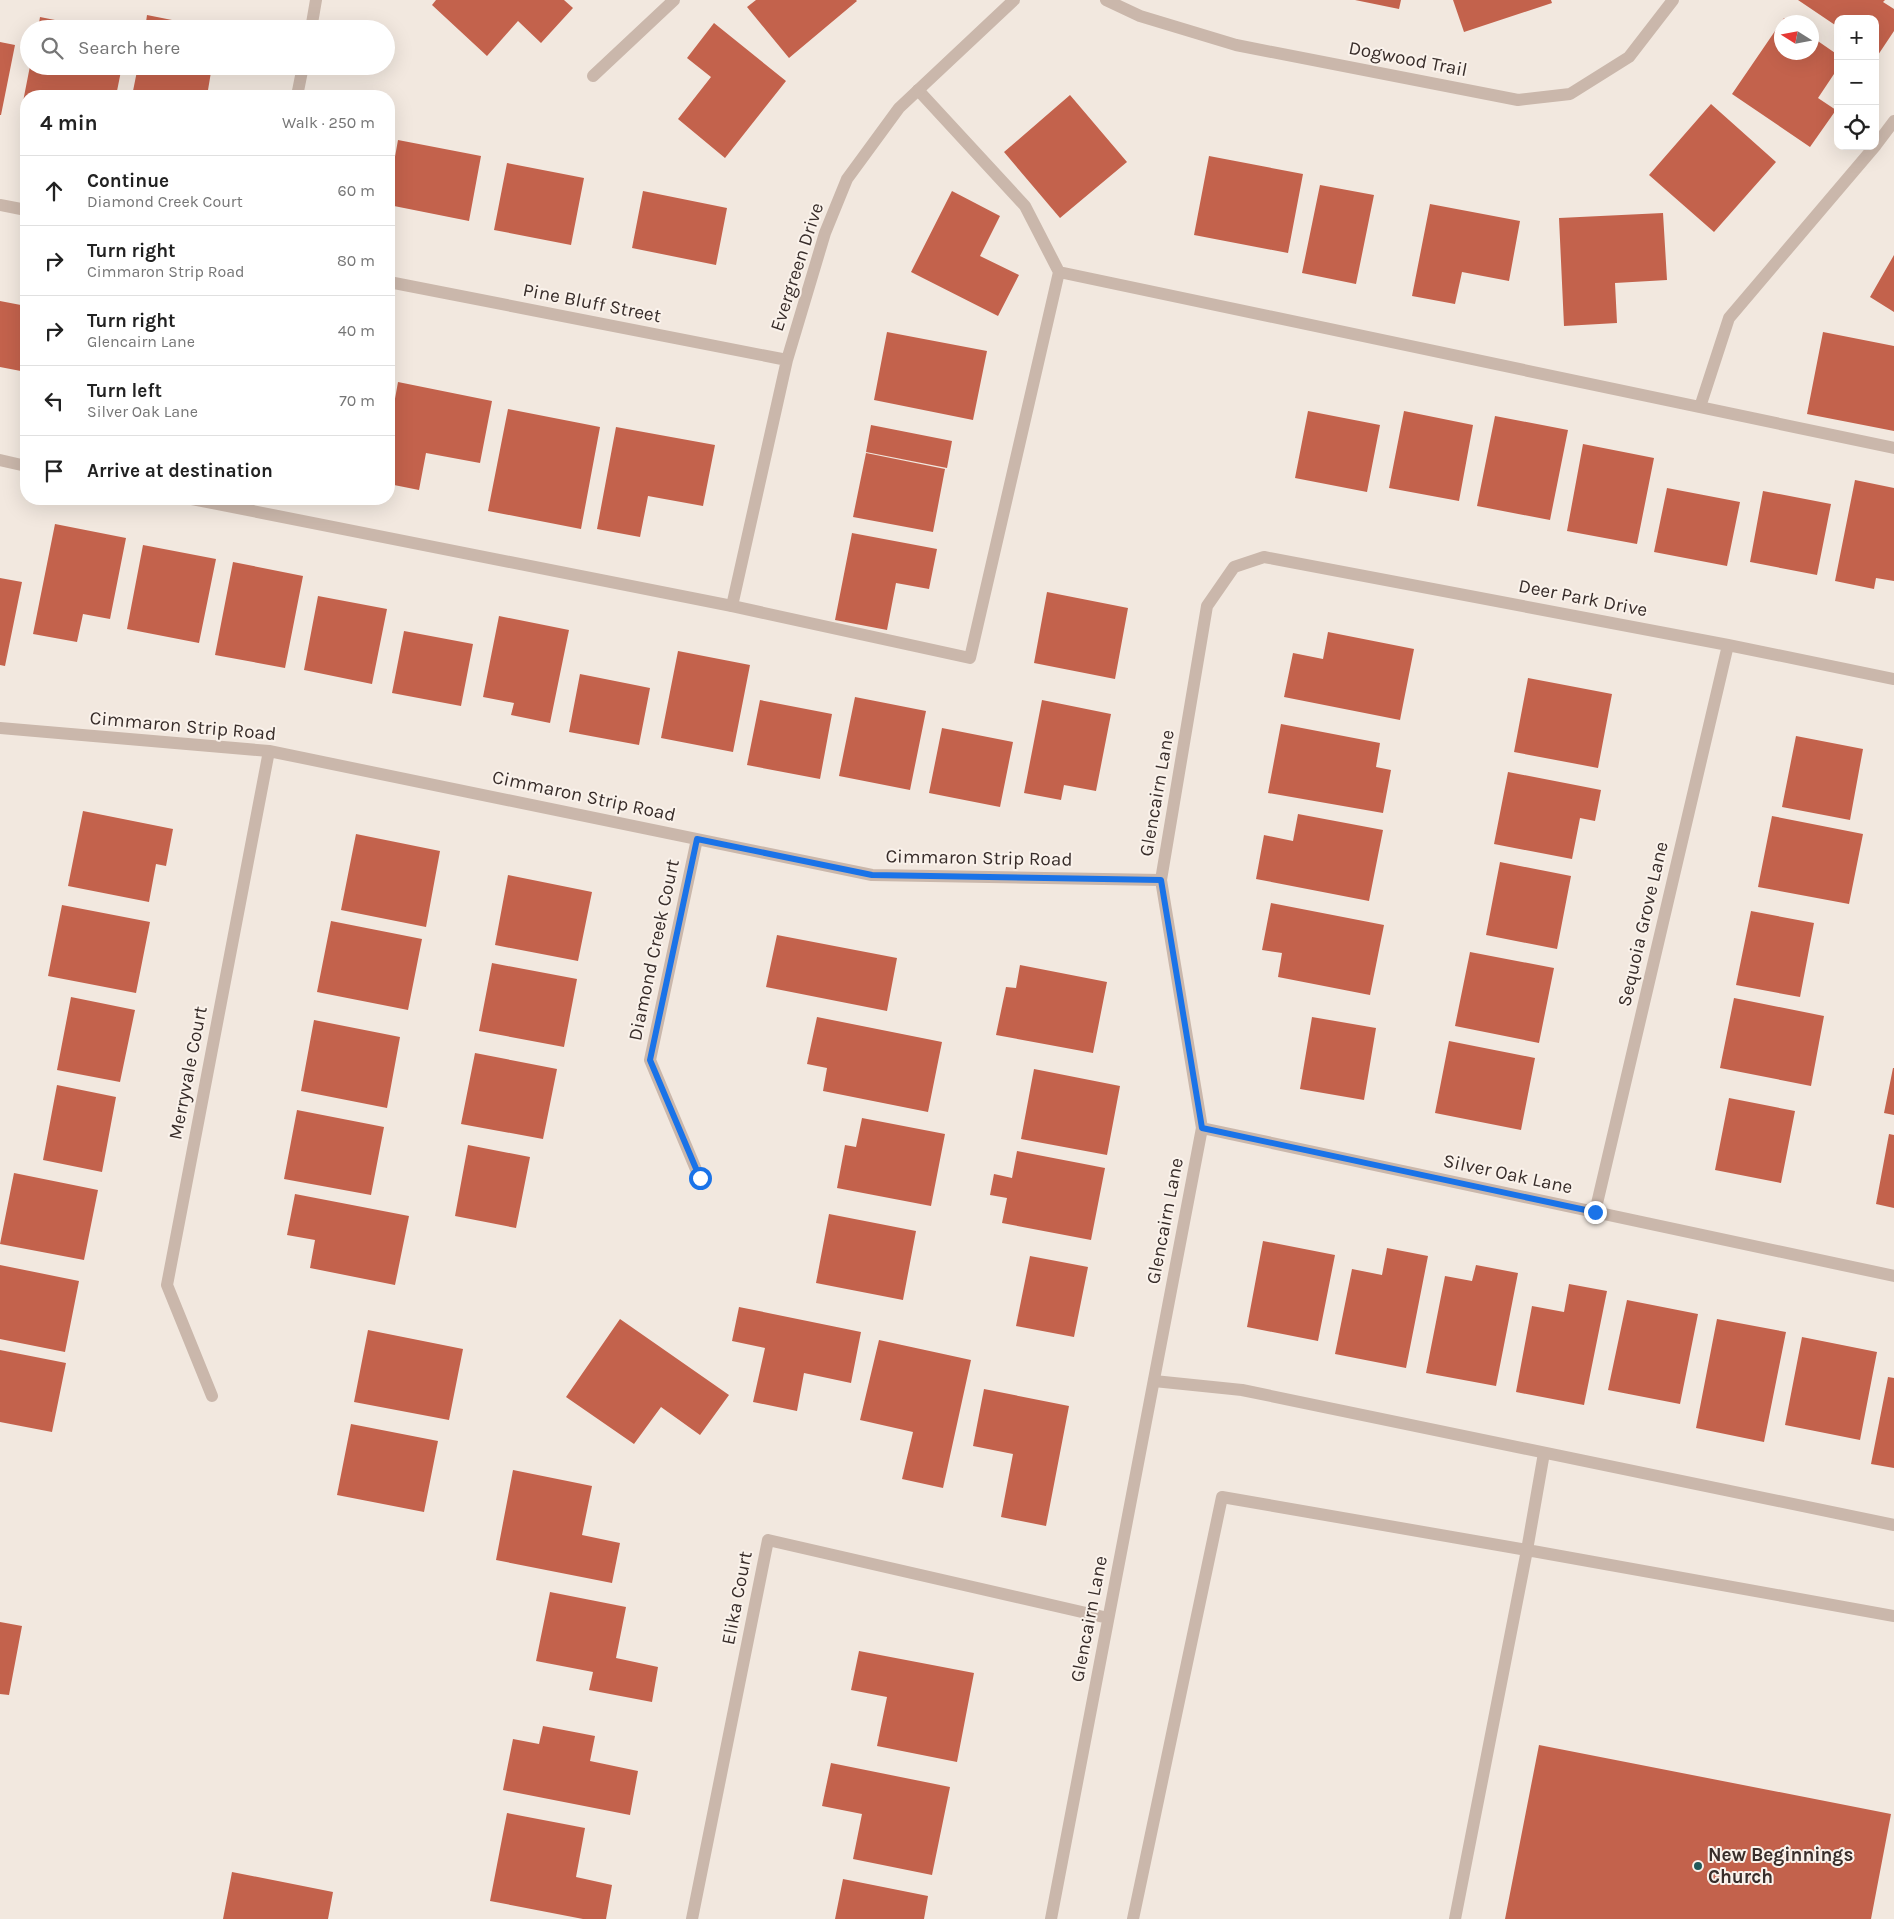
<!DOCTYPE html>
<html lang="en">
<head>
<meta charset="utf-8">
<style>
	body { margin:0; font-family:Karla,sans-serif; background:#f2f2f2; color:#222 }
	.controls { position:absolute; right:15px; top:15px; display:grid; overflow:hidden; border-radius:10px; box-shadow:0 5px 20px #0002 }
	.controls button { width:45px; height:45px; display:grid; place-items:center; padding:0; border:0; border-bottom:1px solid #e0e0e0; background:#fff; color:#222; font:25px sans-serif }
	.compass { position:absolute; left:1774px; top:15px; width:45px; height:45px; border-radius:50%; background:#fff; box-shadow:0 5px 20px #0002; rotate:281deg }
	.stop { position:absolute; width:15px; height:15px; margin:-11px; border:4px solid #1a73e8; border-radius:50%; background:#fff }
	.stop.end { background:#1a73e8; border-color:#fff; box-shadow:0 1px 5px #0008 }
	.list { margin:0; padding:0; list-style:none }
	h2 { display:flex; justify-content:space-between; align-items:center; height:65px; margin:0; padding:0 20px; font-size:21px }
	h2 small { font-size:16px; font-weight:400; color:#767676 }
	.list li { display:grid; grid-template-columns:32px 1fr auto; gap:15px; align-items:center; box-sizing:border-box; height:70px; padding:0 20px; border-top:1px solid #e0e0e0 }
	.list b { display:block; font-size:19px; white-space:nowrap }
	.list p { margin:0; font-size:16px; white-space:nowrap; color:#767676 }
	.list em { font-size:16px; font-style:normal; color:#767676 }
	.icon { flex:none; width:28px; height:28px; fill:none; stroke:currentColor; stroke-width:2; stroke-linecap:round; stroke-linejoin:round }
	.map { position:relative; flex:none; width:1894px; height:1919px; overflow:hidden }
	.search { position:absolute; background:#fff; box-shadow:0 5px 20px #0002; left:20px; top:20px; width:375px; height:55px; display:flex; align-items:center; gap:12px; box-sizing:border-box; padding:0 18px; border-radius:28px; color:#767676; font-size:19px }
	.panel { position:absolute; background:#fff; box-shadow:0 5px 20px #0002; left:20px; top:90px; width:375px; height:415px; border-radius:20px }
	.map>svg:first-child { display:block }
</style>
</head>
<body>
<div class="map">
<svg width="1894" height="1919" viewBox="0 0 1894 1919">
	<rect width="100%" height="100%" fill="#f2e8df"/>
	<path fill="#c3624c" d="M436,0H564L573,8L541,43L518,21L487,56L432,5Z
		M756,0H856L857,1L789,58L747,7Z
		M1355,0H1401L1399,9Z
		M1453,0H1551L1552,3L1464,32Z
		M1798,0H1885L1883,2L1894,9V31L1878,55L1875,53V19H1838V27Z
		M147,15L187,23L186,29H145Z
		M40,17L85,26V29H38Z
		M1784,18L1790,22H1782V52H1812V37L1838,55V68L1818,98L1836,110L1810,147L1732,94Z
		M714,23L786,81L725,158L678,119L711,77L687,58Z
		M0,42L15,45L1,115H0Z
		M30,66H122L116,96H26V119L20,117Z
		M138,66H212L207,96H132Z
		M1070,95L1127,162L1060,218L1004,152Z
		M1711,104L1776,162L1714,232L1649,175Z
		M398,140L481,156L469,221L389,205V190Z
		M1209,156L1303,174L1288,253L1194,235Z
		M507,163L584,178L571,245L494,230Z
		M1320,185L1374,195L1356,284L1302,273Z
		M643,191L727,208L716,265L632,248Z
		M952,191L1000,216L980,256L1019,275L998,316L911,272Z
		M1430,204L1520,221L1509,281L1462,272L1455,304L1412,296Z
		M1663,213L1667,280L1615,283L1617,323L1564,326L1559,218Z
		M1894,255V312L1870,297Z
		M0,301L26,306V372L0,367Z
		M887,332L987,351L973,420L874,400Z
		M1823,332L1894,346V431L1807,414Z
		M398,382L492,401L480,463L426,453L419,490L389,484V432Z
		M508,409L600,427L581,529L488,511Z
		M1308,411L1380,425L1367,492L1295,478Z
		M1404,411L1473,425L1459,501L1389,488Z
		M1495,416L1568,430L1550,520L1477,506Z
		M871,425L952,441L947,468L866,452Z
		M616,427L715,445L703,506L648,496L640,537L597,529Z
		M1583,444L1654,458L1637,544L1567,531Z
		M866,453L945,469L933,532L853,517Z
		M1855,480L1894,488V581L1876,578L1874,589L1835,581Z
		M1667,488L1740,502L1727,566L1654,552Z
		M1763,491L1831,504L1817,575L1750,562Z
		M55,524L126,538L110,619L83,614L77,642L33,634Z
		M852,533L937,549L929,589L896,583L887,630L835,620Z
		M143,545L216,559L199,643L127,629Z
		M233,562L303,576L285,668L215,655Z
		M0,578L22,582L5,666L0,665Z
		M1047,592L1128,608L1115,679L1034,663Z
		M318,596L387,609L372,684L304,670Z
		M499,616L569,630L550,723L511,715L514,703L483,697Z
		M404,631L473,644L461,706L392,693Z
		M1328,632L1414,649L1400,720L1284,697L1293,653L1323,659Z
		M678,651L750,665L733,752L661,738Z
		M580,674L650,688L639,745L569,732Z
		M1528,678L1612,694L1598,768L1514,752Z
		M855,697L926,711L910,790L839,776Z
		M760,700L832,714L820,779L747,765Z
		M1042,700L1111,714L1096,791L1064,785L1061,800L1024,793Z
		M1281,724L1380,743L1376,767L1391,770L1383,813L1268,793Z
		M942,728L1013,742L1000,807L929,793Z
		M1796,736L1863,749L1850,820L1782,807Z
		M1508,772L1601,790L1595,821L1580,818L1572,859L1494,844Z
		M83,811L173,829L166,866L156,864L149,902L68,886Z
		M1298,814L1383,830L1369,901L1256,879L1264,835L1293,841Z
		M1772,816L1863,834L1849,904L1758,887Z
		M356,834L440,851L426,927L341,910Z
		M1500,862L1571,876L1557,949L1486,935Z
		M508,875L592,892L578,961L495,945Z
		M1271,903L1384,925L1370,995L1278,977L1282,953L1262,950Z
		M62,905L150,922L136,993L48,976Z
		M1751,911L1814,923L1800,997L1736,985Z
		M331,921L422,939L408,1010L317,992Z
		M777,935L897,958L887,1011L766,987Z
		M1470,952L1554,968L1539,1043L1455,1026Z
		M492,963L577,979L564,1047L479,1031Z
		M1020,965L1107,982L1093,1053L996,1035L1006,987L1016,988Z
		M71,997L135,1010L120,1082L57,1070Z
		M1734,998L1824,1016L1811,1086L1720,1068Z
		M817,1017L942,1042L928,1112L823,1091L827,1068L807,1064Z
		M1312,1017L1376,1028L1364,1100L1300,1089Z
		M314,1020L400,1037L387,1108L301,1091Z
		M1449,1041L1535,1058L1521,1130L1435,1113Z
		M475,1053L557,1069L543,1139L461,1124Z
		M1893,1068H1894V1115L1884,1113Z
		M1034,1069L1120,1086L1107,1155L1021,1139Z
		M57,1085L116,1097L102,1172L43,1160Z
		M1729,1098L1795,1111L1781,1183L1715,1170Z
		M297,1110L384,1127L371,1195L284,1179Z
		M862,1118L945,1134L931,1206L837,1188L845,1145L856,1147Z
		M1889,1134L1894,1135V1208L1876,1204Z
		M468,1145L530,1157L516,1228L455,1216Z
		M1017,1151L1105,1168L1091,1240L1002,1223L1007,1198L990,1195L994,1174L1012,1178Z
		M14,1173L98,1190L84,1260L0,1244Z
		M295,1194L409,1216L395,1285L310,1268L315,1240L287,1235Z
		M829,1214L916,1231L903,1300L816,1283Z
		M1263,1241L1335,1255L1318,1341L1247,1327Z
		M1387,1248L1428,1256L1406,1368L1335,1354L1352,1269L1382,1275Z
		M1030,1256L1088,1267L1074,1337L1016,1326Z
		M0,1265L79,1281L65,1352L0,1339Z
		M1476,1265L1518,1273L1496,1386L1426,1373L1445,1276L1472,1281Z
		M1569,1284L1607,1291L1584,1405L1516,1392L1532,1306L1564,1312Z
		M1627,1300L1698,1314L1680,1404L1608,1390Z
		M739,1307L861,1332L851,1383L804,1373L797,1411L753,1402L765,1348L732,1341Z
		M620,1319L729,1395L700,1435L661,1407L634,1444L566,1397Z
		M1717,1319L1786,1332L1764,1442L1696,1428Z
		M368,1330L463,1349L449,1420L354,1402Z
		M1802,1337L1877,1352L1860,1440L1785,1425Z
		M879,1340L971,1360L943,1488L902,1479L913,1432L860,1420Z
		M0,1350L66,1363L52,1432L0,1422Z
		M1888,1377L1894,1378V1468L1871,1464Z
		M984,1389L1069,1406L1046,1526L1001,1517L1013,1454L973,1446Z
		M351,1424L438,1441L424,1512L337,1495Z
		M513,1470L592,1486L582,1535L620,1543L612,1583L496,1560Z
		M550,1592L626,1607L616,1658L658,1667L652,1702L589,1690L593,1672L536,1661Z
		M0,1622L22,1626L9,1695L0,1694Z
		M859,1651L974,1673L957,1762L877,1746L887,1697L851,1690Z
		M543,1726L595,1736L590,1761L638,1771L630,1815L503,1790L513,1739L539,1744Z
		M1539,1745L1891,1814L1871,1919H1505Z
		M831,1763L950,1787L932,1875L853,1859L862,1814L822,1806Z
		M507,1813L585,1828L576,1877L612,1885L606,1919H583L490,1901Z
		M232,1872L333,1892L328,1919H223Z
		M843,1879L928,1896L924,1919H835Z"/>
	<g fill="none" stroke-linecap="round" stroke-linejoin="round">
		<path stroke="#cab7ab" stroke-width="12" d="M593,76L674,0
			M918,90L1025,206L1059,272L1894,448
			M1700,407L1729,318L1876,145L1894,121
			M0,460L26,466
			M192,499L732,606L970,658L1059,272
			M1154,1381L1242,1390L1894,1525
			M1544,1453L1527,1550L1894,1616
			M1133,1919L1222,1497L1527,1550L1455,1919"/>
		<path stroke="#cab7ab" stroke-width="12" d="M1106,0L1140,16L1236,45L1518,100L1570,94L1629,57L1673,0
			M311,29L316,0
			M297,96L303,66
			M0,205L26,210
			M389,282L787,360
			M732,606L787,360L825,233L847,179L899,108L1014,0
			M0,728L269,751L872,875L1161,880
			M697,839L650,1060L700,1179
			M1202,1128L1894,1276
			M1595,1212L1728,645
			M212,1396L167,1285L269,751
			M692,1919L768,1540L1108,1618
			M1051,1919L1202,1128L1161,880L1207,606L1234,567L1264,557L1728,645L1894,679"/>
	</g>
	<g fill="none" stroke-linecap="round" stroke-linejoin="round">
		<path stroke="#1a73e8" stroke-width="6" d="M700,1178L650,1060L697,839L872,875L1161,880L1202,1128L1595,1212"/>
	</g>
	<circle fill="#205859" stroke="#faf2eb" stroke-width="2" cx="1698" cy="1866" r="5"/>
	<g text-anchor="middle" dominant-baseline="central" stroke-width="4" stroke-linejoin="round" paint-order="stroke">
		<g font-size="19" fill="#382d2a" stroke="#faf2eb">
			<text transform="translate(1408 59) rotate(11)">Dogwood Trail</text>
			<text transform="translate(797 267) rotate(-72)">Evergreen Drive</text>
			<text transform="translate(592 303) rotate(11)">Pine Bluff Street</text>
			<text transform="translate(1583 598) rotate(11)">Deer Park Drive</text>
			<text transform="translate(183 726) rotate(5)">Cimmaron Strip Road</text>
			<text transform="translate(1157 793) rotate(-80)">Glencairn Lane</text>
			<text transform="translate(584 796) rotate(12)">Cimmaron Strip Road</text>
			<text transform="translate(979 858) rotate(1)">Cimmaron Strip Road</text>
			<text transform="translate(1643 924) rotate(-77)">Sequoia Grove Lane</text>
			<text transform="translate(654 950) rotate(-78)">Diamond Creek Court</text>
			<text transform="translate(188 1073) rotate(-79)">Merryvale Court</text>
			<text transform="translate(1508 1174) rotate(12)">Silver Oak Lane</text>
			<text transform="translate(1165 1221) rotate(-79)">Glencairn Lane</text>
			<text transform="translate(737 1598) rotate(-79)">Elika Court</text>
			<text transform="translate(1089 1619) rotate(-79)">Glencairn Lane</text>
		</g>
		<g font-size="19" font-weight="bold" fill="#382d2a" stroke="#faf2eb" text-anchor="start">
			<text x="1708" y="1855">New Beginnings<tspan x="1708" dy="22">Church</tspan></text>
		</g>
	</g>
</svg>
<div class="controls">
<button>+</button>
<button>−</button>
<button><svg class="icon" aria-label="locate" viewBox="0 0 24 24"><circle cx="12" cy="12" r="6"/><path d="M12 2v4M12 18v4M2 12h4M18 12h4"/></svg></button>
</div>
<svg class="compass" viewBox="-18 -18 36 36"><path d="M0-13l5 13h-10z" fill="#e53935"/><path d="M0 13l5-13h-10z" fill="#767676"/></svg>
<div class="stop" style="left:700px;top:1178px"></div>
<div class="stop end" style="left:1595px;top:1212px"></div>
<div class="search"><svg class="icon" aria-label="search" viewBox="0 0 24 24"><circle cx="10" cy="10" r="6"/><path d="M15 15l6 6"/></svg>Search here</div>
<section class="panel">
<h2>4 min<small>Walk · 250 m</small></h2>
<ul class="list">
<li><svg class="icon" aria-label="ahead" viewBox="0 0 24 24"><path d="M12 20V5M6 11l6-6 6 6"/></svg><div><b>Continue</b><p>Diamond Creek Court</p></div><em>60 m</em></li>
<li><svg class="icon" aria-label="right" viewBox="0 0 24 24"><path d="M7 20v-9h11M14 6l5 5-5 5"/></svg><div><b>Turn right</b><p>Cimmaron Strip Road</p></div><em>80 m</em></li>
<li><svg class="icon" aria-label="right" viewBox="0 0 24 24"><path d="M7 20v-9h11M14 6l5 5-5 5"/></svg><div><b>Turn right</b><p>Glencairn Lane</p></div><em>40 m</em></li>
<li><svg class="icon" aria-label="left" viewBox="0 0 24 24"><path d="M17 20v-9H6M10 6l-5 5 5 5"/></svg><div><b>Turn left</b><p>Silver Oak Lane</p></div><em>70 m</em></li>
<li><svg class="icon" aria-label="arrive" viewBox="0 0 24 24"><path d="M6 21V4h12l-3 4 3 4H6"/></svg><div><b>Arrive at destination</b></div></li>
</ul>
</section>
</div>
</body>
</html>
